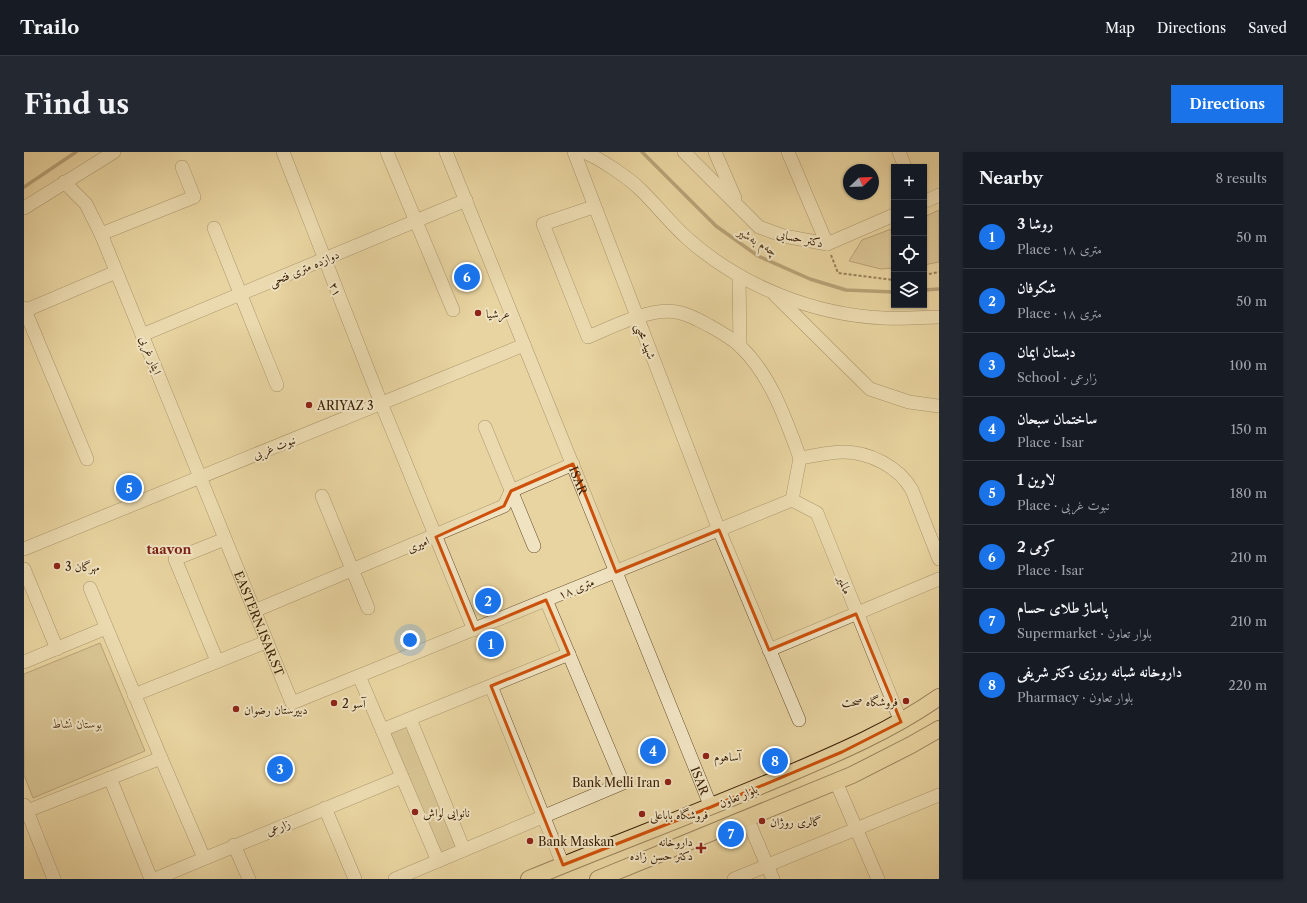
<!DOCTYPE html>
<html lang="en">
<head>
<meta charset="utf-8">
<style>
	body { margin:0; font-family:"Libre Caslon Text",Amiri,serif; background:#242831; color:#f1f3f6 }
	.controls { position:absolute; right:12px; top:12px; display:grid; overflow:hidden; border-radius:0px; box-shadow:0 1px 3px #0004 }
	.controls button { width:36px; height:36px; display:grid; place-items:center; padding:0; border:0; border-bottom:1px solid #363941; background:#171b24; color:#f1f3f6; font:20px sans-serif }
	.compass { position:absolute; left:819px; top:12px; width:36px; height:36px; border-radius:50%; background:#171b24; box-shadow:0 1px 3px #0004; rotate:67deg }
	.you { position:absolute; left:386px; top:488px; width:14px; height:14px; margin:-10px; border:3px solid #fff; border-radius:50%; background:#1a73e8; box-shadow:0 0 0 6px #1a73e833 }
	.badge { display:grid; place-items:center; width:26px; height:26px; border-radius:50%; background:#1a73e8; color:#fff; font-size:13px; font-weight:700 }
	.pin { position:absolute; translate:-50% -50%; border:2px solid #fff; box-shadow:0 1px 4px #0006 }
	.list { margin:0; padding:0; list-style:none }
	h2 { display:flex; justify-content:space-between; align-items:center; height:52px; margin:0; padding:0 16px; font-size:17px }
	h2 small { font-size:13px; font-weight:400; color:#9ea1a6 }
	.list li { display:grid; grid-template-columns:26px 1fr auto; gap:12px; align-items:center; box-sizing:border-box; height:64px; padding:0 16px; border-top:1px solid #363941 }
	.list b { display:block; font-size:15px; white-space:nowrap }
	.list p { margin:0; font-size:13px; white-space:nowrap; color:#9ea1a6 }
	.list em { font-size:13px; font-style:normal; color:#9ea1a6 }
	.icon { flex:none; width:22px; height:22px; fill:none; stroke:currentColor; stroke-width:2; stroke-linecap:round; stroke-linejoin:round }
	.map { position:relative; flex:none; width:915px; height:727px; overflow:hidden; border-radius:0px }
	header { display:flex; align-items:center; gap:24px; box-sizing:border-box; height:56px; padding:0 20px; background:#171b24; border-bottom:1px solid #363941 }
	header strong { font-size:19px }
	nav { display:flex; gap:22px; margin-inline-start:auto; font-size:14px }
	.intro { display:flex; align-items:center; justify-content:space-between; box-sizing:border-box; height:96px; padding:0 24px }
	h1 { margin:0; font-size:28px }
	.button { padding:10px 18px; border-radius:0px; background:#1a73e8; color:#fff; font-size:14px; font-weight:700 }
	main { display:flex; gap:24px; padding:0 24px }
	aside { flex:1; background:#171b24; border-radius:0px; box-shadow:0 1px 3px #0004 }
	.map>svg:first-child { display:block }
</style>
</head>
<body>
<header>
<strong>Trailo</strong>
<nav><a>Map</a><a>Directions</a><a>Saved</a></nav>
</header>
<div class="intro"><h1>Find us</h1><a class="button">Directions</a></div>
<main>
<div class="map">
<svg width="915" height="727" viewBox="0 0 915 727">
	<rect width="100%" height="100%" fill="#e8d4a1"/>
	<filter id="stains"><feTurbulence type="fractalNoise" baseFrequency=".005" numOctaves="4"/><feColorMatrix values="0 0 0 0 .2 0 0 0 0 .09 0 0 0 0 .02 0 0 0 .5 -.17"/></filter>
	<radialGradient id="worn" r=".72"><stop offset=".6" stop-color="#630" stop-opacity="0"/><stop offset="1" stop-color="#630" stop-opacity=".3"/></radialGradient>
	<path fill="#cbb587" stroke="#836a46" d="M915,58V110L900,113V65Z
		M870,76V116L857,117L825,109L838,88Z
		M76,491L121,599L9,646L0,623V522Z
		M385,569L437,695L414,704L362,579Z"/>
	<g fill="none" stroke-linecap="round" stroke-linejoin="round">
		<path stroke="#7f6743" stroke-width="3.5" d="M618,0L692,74L734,104L786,127L822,138L870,140
			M0,35L52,0
			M900,138L915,137"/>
		<defs>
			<g id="minor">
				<path d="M259,0L357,251L450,478"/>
				<path d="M363,0L429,158"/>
				<path id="s1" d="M422,0L687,655"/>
				<path d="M550,0L695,378L775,568"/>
				<path d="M560,0C577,7 605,26 618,39C634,55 648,73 664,87C717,134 790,163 860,166C878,167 897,165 915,165"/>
				<path d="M660,0L735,75L760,84L803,92L870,63"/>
				<path d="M691,0L711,46"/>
				<path d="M764,0L803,92"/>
				<path d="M875,0L881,15"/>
				<path id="s2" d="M40,30L62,52L77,82L268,551L768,348"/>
				<path d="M900,50L915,43"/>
				<path d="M569,55L519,72L564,185C588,175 626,155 653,160C664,162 675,168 684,173C695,179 708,186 717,195C747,224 762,268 776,306"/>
				<path d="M0,56L90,0"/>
				<path d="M190,76L253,233"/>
				<path d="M77,82L170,45L158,15"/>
				<path d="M715,125L716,194"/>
				<path d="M751,143L846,237L885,250L915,254"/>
				<path d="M0,156L63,307"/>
				<path d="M0,159L92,120"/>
				<path d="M118,183L442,48"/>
				<path d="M461,275L510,394"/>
				<path d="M298,344L344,456"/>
				<path d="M0,397L500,193"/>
				<path d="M0,417L33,497"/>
				<path d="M230,459L480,354L487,339L549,312"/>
				<path d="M745,498L915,427"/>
				<path d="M193,509L151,407L201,387"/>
				<path d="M0,510L82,476"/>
				<path d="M335,524L414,709"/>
				<path d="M467,534L539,713"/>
				<path d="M110,543L242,490"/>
				<path d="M386,567L440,698"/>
				<path d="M877,570L793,361L768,348L776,306C790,304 805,300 819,300C846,300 875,315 888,338L915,407"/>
				<path d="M358,578L545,502"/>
				<path d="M137,606L180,706"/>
				<path d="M86,626L127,727"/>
				<path d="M812,630L854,727"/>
				<path d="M0,653L3,659L137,606L66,436"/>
				<path d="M301,656L331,727"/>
				<path d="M3,659L30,727"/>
				<path d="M723,666L749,727"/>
				<path d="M210,693L225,727"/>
				<path d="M131,727L378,625"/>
				<path d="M371,727L599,631L522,448"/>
				<path d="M710,727L915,643"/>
			</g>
			<path id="major" d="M505,727C587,693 671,662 753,627C809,603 865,580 915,545
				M574,727L828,623L887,593L915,577"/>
		</defs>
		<use href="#minor" stroke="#664d2d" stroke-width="14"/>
		<use href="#major" stroke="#3b2006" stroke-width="18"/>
		<path stroke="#3b2006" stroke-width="2" stroke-dasharray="3 2" stroke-linecap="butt" d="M807,103L814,121L870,128
			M900,123L915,120"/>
		<use href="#minor" stroke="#f0e3c2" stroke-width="13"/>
		<use href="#major" stroke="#e8d4a1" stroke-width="16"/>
	</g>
	<path d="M0 0H915V727H0ZM549,312L592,420L695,378L745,498L832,462L877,570L818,600L687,655L539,713L467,534L545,502L522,448L450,478L412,385L480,354L487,339Z" fill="#e8d4a1" fill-opacity=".55" fill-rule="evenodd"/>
	<path fill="none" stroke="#ce500b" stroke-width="3" stroke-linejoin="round" d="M549,312L592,420L695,378L745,498L832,462L877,570L818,600L687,655L539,713L467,534L545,502L522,448L450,478L412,385L480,354L487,339Z"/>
	<g fill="#8f2418" stroke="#f0e3c2" stroke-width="1.5">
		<circle cx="454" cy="161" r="4"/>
		<circle cx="285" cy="253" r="4"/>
		<circle cx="33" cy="414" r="4"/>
		<circle cx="882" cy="549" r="4"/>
		<circle cx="310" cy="551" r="4"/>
		<circle cx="212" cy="557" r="4"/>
		<circle cx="682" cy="604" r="4"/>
		<circle cx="644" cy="630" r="4"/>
		<circle cx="391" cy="660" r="4"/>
		<circle cx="618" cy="662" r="4"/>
		<circle cx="738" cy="669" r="4"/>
		<circle cx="506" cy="689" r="4"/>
		<path d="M675 690h4v4h4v4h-4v4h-4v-4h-4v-4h4z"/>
	</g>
	<g text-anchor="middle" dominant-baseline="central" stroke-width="4" stroke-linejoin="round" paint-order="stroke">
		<g font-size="12" fill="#3b2006" stroke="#f0e3c2">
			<text transform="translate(776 86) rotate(12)">دکتر حسابی</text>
			<text transform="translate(280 116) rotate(-23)">دوازده متری فتحی</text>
			<text transform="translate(312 137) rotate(68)">۲۱</text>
			<text transform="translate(622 189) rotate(69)">شهید محبی</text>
			<text transform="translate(127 203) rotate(68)">ایثار غربی</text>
			<text transform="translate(250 295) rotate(-22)">نبوت غربی</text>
			<text stroke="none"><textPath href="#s1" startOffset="354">ISAR</textPath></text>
			<text transform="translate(394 392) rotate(-23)">امیری</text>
			<text transform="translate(821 433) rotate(69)">مالمیر</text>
			<text transform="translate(552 436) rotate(-22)">۱۸ متری</text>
			<text stroke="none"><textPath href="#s2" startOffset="485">EASTERN.ISAR.ST</textPath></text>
			<text stroke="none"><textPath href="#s1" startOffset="678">ISAR</textPath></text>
			<text transform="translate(714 644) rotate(-23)">بلوار تعاون</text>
			<text transform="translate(254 675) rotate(-22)">زارعی</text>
		</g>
		<g font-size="12" fill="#3b2006" stroke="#f0e3c2" text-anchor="start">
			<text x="462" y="161">عرشیا</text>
			<text x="293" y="253">ARIYAZ 3</text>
			<text x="41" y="414">مهرگان 3</text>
			<text x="874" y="549" text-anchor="end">فروشگاه صحت</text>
			<text x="318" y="551">آسو 2</text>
			<text x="220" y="557">دبیرستان رضوان</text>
			<text x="690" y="604">آساهوم</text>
			<text x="636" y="630" text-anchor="end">Bank Melli Iran</text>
			<text x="399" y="660">نانوایی لواش</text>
			<text x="626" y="662">فروشگاه باباعلی</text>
			<text x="746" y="669">گالری روژان</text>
			<text x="514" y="689">Bank Maskan</text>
			<text x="669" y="689" text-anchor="end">داروخانه<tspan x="669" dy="14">دکتر حسن زاده</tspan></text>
		</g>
		<g font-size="12" font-style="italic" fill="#5f4526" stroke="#f0e3c2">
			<text x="53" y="571">بوستان نشاط</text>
		</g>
		<g font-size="13" font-style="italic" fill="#5d4425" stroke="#f0e3c2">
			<text transform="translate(734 89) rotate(31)">چەم بەشیر</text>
		</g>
		<g font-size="13" font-weight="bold" fill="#7a1f14" stroke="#f0e3c2">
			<text x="145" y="397">taavon</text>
		</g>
	</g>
	<rect width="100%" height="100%" filter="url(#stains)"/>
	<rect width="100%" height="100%" fill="url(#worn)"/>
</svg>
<div class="controls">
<button>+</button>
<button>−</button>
<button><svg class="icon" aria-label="locate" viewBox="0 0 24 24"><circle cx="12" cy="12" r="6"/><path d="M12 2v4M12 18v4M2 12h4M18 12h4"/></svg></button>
<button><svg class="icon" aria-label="layers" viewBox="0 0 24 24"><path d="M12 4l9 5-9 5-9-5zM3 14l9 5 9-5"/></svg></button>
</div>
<svg class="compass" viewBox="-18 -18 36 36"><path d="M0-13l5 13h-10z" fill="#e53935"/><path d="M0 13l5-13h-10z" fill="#9ea1a6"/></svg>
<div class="you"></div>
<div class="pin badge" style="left:467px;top:492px">1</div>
<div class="pin badge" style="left:464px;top:449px">2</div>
<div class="pin badge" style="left:256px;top:617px">3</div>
<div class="pin badge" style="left:629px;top:599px">4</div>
<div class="pin badge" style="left:105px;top:336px">5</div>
<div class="pin badge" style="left:443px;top:125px">6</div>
<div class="pin badge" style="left:707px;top:682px">7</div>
<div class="pin badge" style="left:751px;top:609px">8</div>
</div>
<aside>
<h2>Nearby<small>8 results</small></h2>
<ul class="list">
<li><span class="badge">1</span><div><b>روشا 3</b><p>Place · ۱۸ متری</p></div><em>50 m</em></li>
<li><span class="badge">2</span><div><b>شکوفان</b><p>Place · ۱۸ متری</p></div><em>50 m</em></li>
<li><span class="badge">3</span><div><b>دبستان ایمان</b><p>School · زارعی</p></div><em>100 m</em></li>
<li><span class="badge">4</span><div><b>ساختمان سبحان</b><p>Place · Isar</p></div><em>150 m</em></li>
<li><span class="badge">5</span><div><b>لاوین 1</b><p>Place · نبوت غربی</p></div><em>180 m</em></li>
<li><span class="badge">6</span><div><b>کرمی 2</b><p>Place · Isar</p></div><em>210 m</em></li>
<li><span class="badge">7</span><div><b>پاساژ طلای حسام</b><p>Supermarket · بلوار تعاون</p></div><em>210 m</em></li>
<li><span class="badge">8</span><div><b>داروخانه شبانه روزی دکتر شریفی</b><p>Pharmacy · بلوار تعاون</p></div><em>220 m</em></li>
</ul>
</aside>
</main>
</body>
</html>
